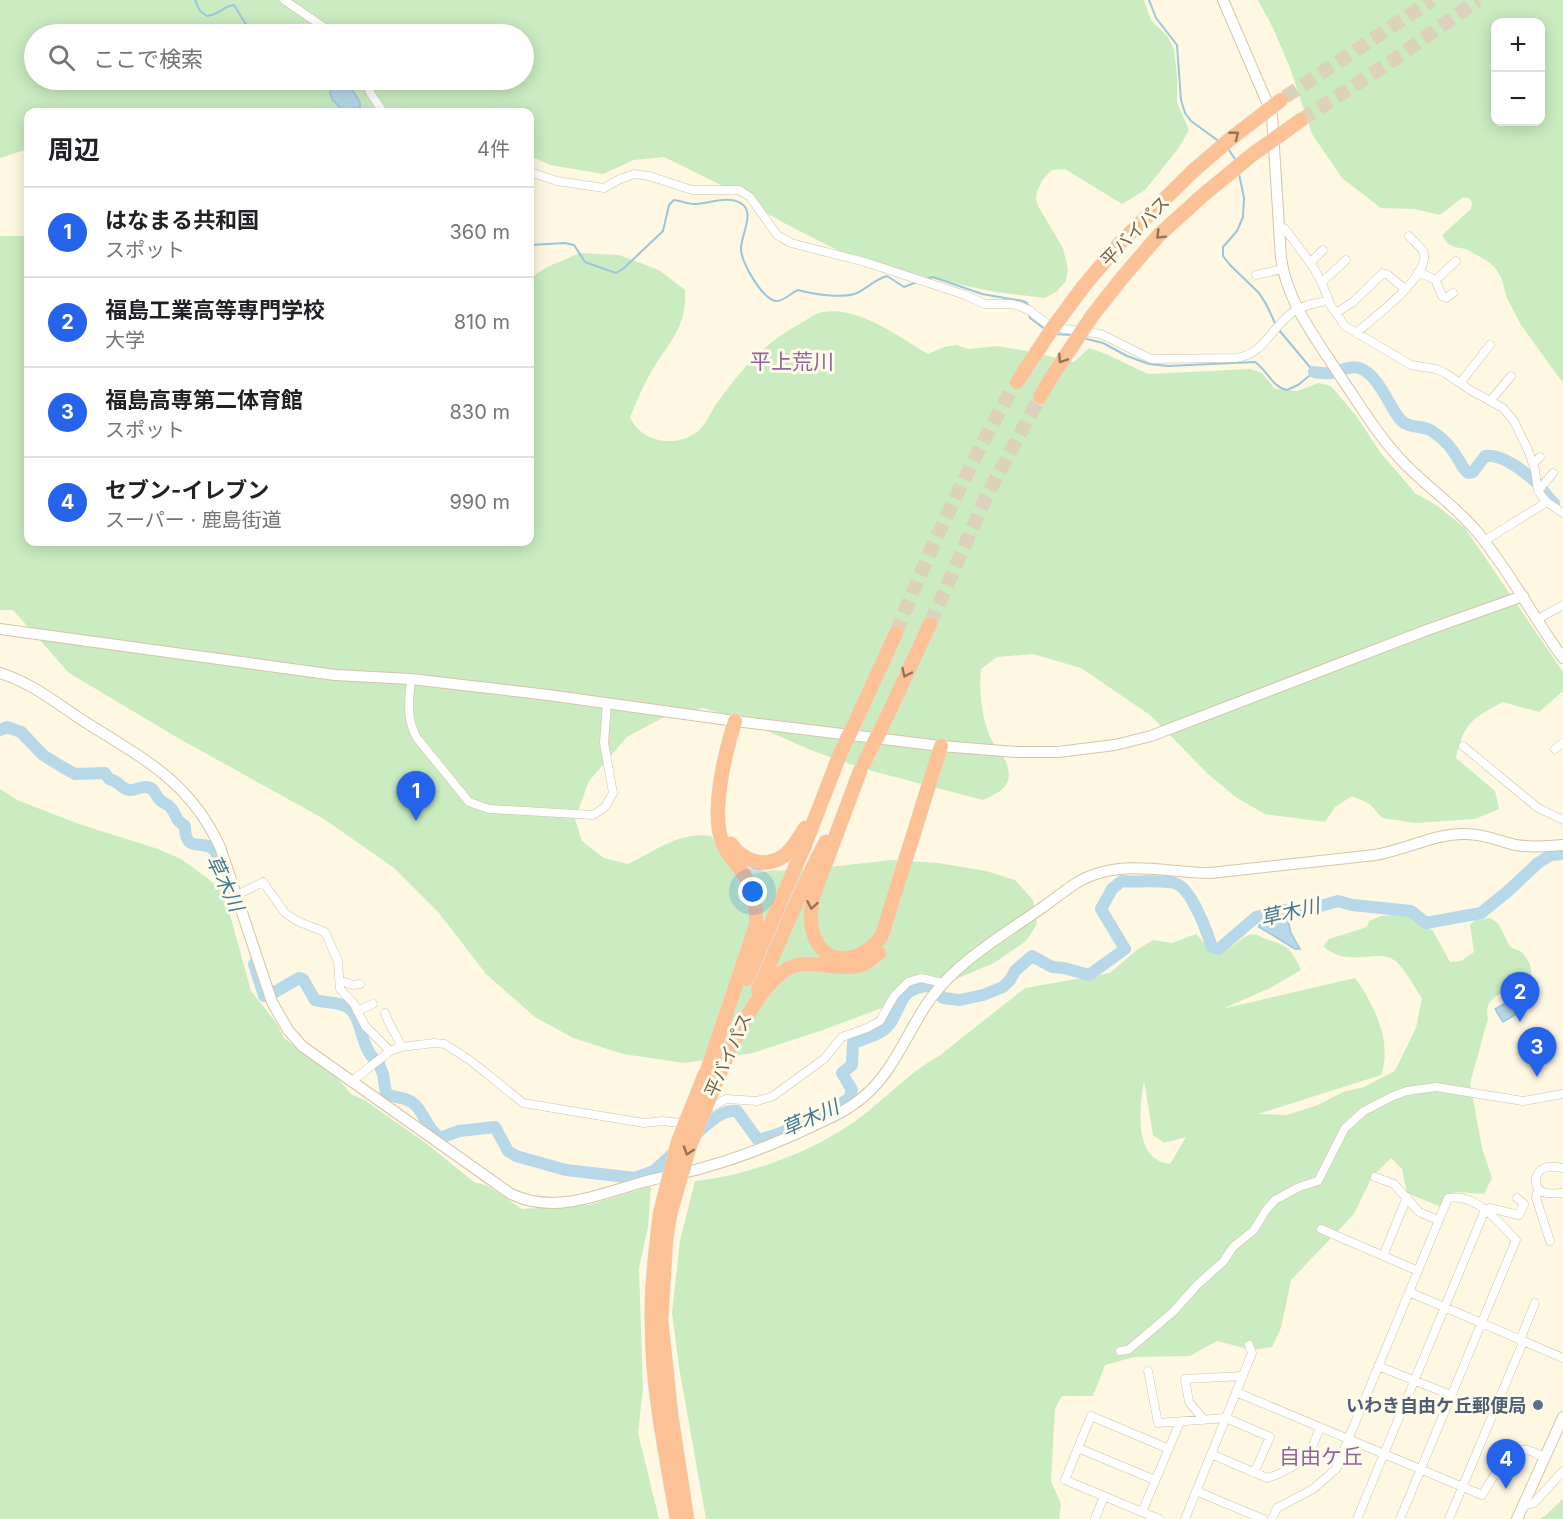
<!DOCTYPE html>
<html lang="ja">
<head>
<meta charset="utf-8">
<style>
	body { margin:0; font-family:Inter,"Noto Sans JP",sans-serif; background:#f6f6f6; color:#202124 }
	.controls { position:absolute; right:18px; top:18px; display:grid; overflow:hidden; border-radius:12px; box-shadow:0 3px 15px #0003 }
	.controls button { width:54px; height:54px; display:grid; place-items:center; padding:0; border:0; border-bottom:2px solid #e0e0e0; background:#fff; color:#202124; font:30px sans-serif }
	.you { position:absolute; left:753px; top:892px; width:21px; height:21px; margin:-15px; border:4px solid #fff; border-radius:50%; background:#1a73e8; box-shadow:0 0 0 9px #1a73e833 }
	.badge { display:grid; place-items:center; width:39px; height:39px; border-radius:50%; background:#2563eb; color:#fff; font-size:20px; font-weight:700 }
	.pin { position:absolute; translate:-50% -50px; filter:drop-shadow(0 2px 3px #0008) }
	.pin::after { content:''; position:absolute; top:32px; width:21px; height:18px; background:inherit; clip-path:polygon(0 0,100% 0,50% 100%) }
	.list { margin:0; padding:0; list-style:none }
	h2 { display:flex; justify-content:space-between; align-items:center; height:78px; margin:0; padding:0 24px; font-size:26px }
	h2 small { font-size:20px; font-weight:400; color:#757577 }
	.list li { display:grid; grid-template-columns:39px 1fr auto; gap:18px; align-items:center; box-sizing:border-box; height:90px; padding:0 24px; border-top:2px solid #e0e0e0 }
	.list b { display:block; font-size:22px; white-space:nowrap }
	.list p { margin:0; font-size:20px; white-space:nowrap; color:#757577 }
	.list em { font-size:20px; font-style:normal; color:#757577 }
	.icon { flex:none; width:33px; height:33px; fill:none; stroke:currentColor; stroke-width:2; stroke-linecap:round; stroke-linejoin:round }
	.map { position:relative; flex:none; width:1563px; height:1519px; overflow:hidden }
	.search { position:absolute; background:#fff; box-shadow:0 3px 15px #0003; left:24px; top:24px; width:510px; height:66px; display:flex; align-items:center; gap:15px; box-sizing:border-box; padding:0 21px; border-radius:33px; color:#757577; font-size:22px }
	.panel { position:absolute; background:#fff; box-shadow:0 3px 15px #0003; left:24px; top:108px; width:510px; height:438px; border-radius:12px }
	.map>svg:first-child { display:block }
</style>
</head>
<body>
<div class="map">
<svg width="1563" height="1519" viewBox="0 0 1563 1519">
	<rect width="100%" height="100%" fill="#fef8e3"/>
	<path fill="#caecc0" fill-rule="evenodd" d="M0,0H1144L1151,20L1168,37L1174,50L1177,76V103L1189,130L1178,149L1145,190L1122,204L1065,169L1052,170L1043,179L1037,191L1036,199L1038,206L1063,248L1068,269L1066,281L1056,292L1045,298L995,292L915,275L839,251L782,222L727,188L664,157L634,160L603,174L550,165L530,156V112H28V149L0,158ZM34,34H524V80H34Z
		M1258,0H1563V383L1521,325L1507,298L1501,277L1496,269L1489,262L1466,249L1454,247L1447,243L1442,235L1471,209L1472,202L1469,198L1463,197L1440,215L1414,209L1381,208L1342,178L1312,134L1290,68L1273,28ZM1496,22H1540V122H1496Z
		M0,236H28V542H530V278L547,267L580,253L619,255L659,270L685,290C687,330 667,343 650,374C642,388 636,403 630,417C641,443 678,449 699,430C707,423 711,411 717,403C741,369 766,341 803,322C809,318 816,313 823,312C859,306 899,337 928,354L944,347L956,345L969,349L997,346L1027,351L1074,362L1089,348L1106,354L1148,374L1250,369L1262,373L1275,389L1297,391L1319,383L1331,386L1357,417L1380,452L1415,493L1436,505L1465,528L1563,672V691L1539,712L1503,702C1473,718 1464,722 1456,758L1495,791L1499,809L1475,819L1416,823L1382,818L1370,804L1352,796L1335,807L1325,822L1265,814L1237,798L1208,774L1150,715L1081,668L1033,654L997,657L981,669C979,690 981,713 989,734C992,744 1002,752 1006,762C1015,785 1001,792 983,800L864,769L813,751L742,720L703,708L666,716L627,737L589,781L575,819L582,841L604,858L628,864C655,851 680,831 711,836L737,878L772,870L792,871L892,860L938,863L986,871L1015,880L1033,900L1037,924L1026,941L994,963L930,990L823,1030L753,1053L684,1063L623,1054L573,1038L535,1017L486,974L439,913L394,868L324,819L178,738L69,673L13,610H0Z
		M0,789L17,800L79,824L158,849L181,859L206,877L221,890L230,915L251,991L277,1024L284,1038L339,1080L351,1094L366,1101L427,1144L474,1182L488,1186L522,1209L589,1205L651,1186L648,1227L639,1268L643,1389L638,1433L659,1519H0Z
		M1407,913L1433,931L1450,962L1461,961L1474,952L1470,925L1476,920L1490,918L1498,923L1510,947L1522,952C1525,957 1531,963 1531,969C1535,996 1480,983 1488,1019L1470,1083L1482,1148L1492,1178L1484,1194L1456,1192L1439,1206L1407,1193L1402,1169L1391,1158L1372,1177L1354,1214L1291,1280L1281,1328L1272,1347L1252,1350L1217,1341L1190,1356L1134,1357L1105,1365L1093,1396H1062L1055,1409L1051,1481L1061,1504L1059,1519H706L679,1367L672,1313L680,1241L695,1181C746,1176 809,1153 851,1124C882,1103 906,1074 939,1056L1025,988L1110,973L1138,949L1153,940L1172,943L1196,934L1207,946L1221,954C1231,949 1239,939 1249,935C1255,933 1259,936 1263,938C1287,946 1290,946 1301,970L1270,988L1222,1009L1355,978C1374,1004 1393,1043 1381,1075L1258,1114L1287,1115L1318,1105L1343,1092L1364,1087L1395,1071L1416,1028L1422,998C1415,988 1404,967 1394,960C1378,948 1348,969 1323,946L1329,939L1367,927L1369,921L1381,916ZM1144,1080L1153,1135L1164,1143L1186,1137L1170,1164C1132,1159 1140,1107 1144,1080Z
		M1563,1499V1519H1538L1545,1516Z"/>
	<path fill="#b6d8e9" stroke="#9bc6db" stroke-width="1.5" d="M334,80H346L360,102V112H344L332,99L330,93Z
		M1287,917L1291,933L1300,949H1295L1259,927V925L1272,919Z
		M1516,997L1523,1010L1503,1022L1495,1009Z"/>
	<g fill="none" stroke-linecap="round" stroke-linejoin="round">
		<path stroke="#9bc6db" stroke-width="2" d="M195,0L200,11L207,16C218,15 224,6 234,5L245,23L258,34
			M1149,0L1156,18L1177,45L1181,100L1185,113L1191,121L1220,142
			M1227,147L1237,162
			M1239,174L1244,198L1243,217L1237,231L1223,247V256L1230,265L1259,293L1266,304L1276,325
			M530,245L565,243L574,245L585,262L616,273L623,269L663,231L669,205L674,200C682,201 690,205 697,204C711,203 729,195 742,204C755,213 741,236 741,248C740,261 764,303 778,301C785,300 791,293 798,290C812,294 843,299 857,293C868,288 875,279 887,276L904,287L917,282
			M925,279L933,277L982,294L1023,301L1027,303L1029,308
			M1029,314L1030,318L1046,330
			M1054,334L1072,335
			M1083,338L1103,343L1127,356L1149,364L1168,366L1255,362C1267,370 1272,387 1287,390L1298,385L1314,372L1279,330"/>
		<path stroke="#b6d8e9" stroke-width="12" d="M1314,372C1320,373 1326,374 1332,373C1341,371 1350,365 1359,368C1377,373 1389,405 1399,418C1408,430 1421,424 1432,431C1441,437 1450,446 1455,454C1460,461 1462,468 1468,473L1473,472L1485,456C1504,454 1525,472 1539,485C1544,491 1548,498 1554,503
			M0,730L7,727L21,732L43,755L64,768L75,774L105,773L109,779C119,781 121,789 129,790C136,791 141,786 147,787C155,788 155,795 160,800C164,804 168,804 171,808C179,818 173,818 185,826C185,855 203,838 214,850C219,855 220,862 222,868
			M254,964L264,996
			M275,992L299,978L303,979L315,1000C325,1003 339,1002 347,1007C363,1016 359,1045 375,1060
			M379,1064L383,1074L386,1093C394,1099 405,1096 413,1103C425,1112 424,1126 440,1138L459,1131L495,1127L508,1151L516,1156L566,1170L635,1178L654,1171L679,1148
			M692,1137C705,1127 720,1109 737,1111L758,1140C791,1132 821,1116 849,1099L852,1090L842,1073L852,1065L853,1043C864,1039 880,1035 888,1026C903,1008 898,986 930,986L943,998L960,1000L983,995L1003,987L1010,980L1015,971L1032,956L1052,967L1064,968L1089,975L1125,949L1101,909L1112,889L1122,881C1139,883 1157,879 1174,883C1191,886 1207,932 1212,947L1219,949L1256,917L1283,910L1310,909L1338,901L1352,905L1411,911L1426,923L1481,913L1507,892L1538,863L1551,855L1563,854"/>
		<path stroke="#dcd2bc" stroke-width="14" stroke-dasharray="14 7" stroke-linecap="butt" d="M1285,97L1432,0
			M1301,120L1392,61L1478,0
			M930,624L987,495L1040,397
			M896,633C930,549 967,468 1012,389"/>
		<defs>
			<path id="street" d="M284,0L334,34
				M365,80L371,94L383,112
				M530,172L557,181L604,188L620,179L634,174L649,176L692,190H739L750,197L777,235L791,243L865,262L965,295L985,304H1012L1019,306L1029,310L1051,327L1101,334L1151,359L1236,358C1264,355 1272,326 1293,312C1304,305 1315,303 1328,301
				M1278,226L1285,229L1312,265L1321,281L1331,306L1345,326L1411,365L1436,369L1445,373L1470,390L1503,408L1514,421L1528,450L1535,470L1538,491L1547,502L1563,513
				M1310,263L1323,250
				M1418,272L1436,280L1456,261
				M1256,275L1282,269
				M1435,279L1442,296L1446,298L1453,293
				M1322,282L1346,260
				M1336,313L1353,302L1383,273L1388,275L1405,289
				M1356,333C1372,319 1429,277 1424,254C1423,248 1413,241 1409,236
				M1460,383L1490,345
				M1491,400L1511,376
				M1533,464L1540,457
				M1538,491L1553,473
				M1484,541L1547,502
				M1538,619L1563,605
				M411,679C409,701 406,719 417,738L469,802L489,809L593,815L605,807L613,793L604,743L607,703
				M1463,746L1538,808L1563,820
				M1555,749L1563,743
				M237,895L263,882L285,913L297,921L325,932L338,961L340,989L354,1004L365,1026L390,1051
				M339,980L353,985L360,984
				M357,1011L373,1004
				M385,1013C389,1027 398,1035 401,1047
				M351,1082L390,1051L401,1047L434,1043L445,1044L471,1061L523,1103L644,1123L663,1121L680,1123L687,1121
				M708,1109L726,1099L757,1101L773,1096L824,1059L842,1037L867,1028L880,1021L894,996L908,982L921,978L943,983
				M1563,1168C1558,1167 1553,1166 1548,1167C1535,1169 1531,1186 1543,1192C1549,1195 1557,1193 1563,1193
				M1375,1177L1394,1184L1419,1212L1438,1220
				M1540,1190L1537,1193L1536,1198L1550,1241
				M1321,1229L1418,1271
				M1383,1256L1407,1197
				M1409,1292L1563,1358
				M1520,1340L1535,1303
				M1120,1351L1128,1350L1173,1312L1198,1284L1223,1262L1233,1247L1254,1230L1266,1210L1275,1200L1299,1187L1318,1181L1345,1128L1364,1111L1393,1096L1407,1091L1436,1087L1523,1101L1563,1094
				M1378,1366L1451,1395
				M1148,1371L1158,1423L1226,1418L1270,1437L1254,1473
				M1236,1392L1482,1495C1491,1481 1508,1447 1527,1450C1533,1451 1539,1455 1545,1458
				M1204,1420L1189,1402L1185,1379L1243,1376
				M1078,1448L1155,1480
				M1211,1454L1267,1478L1279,1474L1308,1458L1320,1427
				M1196,1491L1263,1519
				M1523,1506L1534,1503L1563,1471
				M1142,1512L1180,1422
				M1095,1519L1104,1496
				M1159,1519L1065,1480L1091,1416L1169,1449
				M1185,1519L1252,1353L1249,1345
				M1272,1519L1277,1508L1313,1489L1336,1469L1448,1198C1477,1193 1497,1221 1516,1240L1400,1519
				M1357,1519L1485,1210L1489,1208L1519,1215L1524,1204L1517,1198
				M1449,1519L1523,1342"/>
			<path id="secondary" d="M1223,0L1267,102L1272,116L1281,258C1287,303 1318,341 1342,379C1362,408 1380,439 1405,464C1428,488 1456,506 1478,533C1510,572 1533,617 1563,658
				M0,629L335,675L411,679L548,695L735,721L941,746L1016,752H1058L1115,745L1151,736L1427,630L1523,596
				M0,673C29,682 51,699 76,716C137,756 187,776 220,847L272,1002L288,1030L302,1046L511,1194C555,1215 600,1194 643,1182C665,1176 688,1173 709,1166C745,1156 781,1141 815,1125C832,1117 848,1110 862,1098C895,1071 907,1031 931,998C960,959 1005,934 1043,907C1059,896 1075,881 1093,875C1130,861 1171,873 1210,873L1375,855C1406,850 1435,833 1466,834C1484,834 1499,841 1516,845C1532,848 1548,846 1563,845
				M1517,1519L1563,1417"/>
			<path id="highway" d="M1287,130L1301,120
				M1122,278L1159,235L1202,196
				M1083,287L1119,244L1192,172
				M1040,397L1049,381
				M858,716L896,633
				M884,723L930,624
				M860,771L813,897C811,910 809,925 815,938C829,971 867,959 882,935L941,746
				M731,844C743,862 766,869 785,855C793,848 799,838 805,828
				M747,979L804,847L840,754
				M758,990C781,941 800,889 826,842
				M739,1029C752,1009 765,984 785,970C810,955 839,974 864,964C869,961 875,956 879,953
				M708,1068L756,925C757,904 753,887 740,869C735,862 728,855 724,847C709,816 725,753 735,721
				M718,1077L743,1021
				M660,1214C656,1250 651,1287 652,1324C652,1389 666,1455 677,1519
				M670,1214L666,1239L661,1320L671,1414L687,1519"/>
		</defs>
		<use href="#street" stroke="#d0c1a9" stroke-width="9"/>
		<use href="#secondary" stroke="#d5c4a8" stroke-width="12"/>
		<use href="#highway" stroke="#e1dcd7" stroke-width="15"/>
		<use href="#street" stroke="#fff" stroke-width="8"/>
		<use href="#secondary" stroke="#fff" stroke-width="10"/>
		<use href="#highway" stroke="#fcc295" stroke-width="14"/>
		<defs>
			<path id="highway-bridge" d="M1192,172L1229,140L1281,100
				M1202,196L1253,154L1287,130
				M1049,381L1092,316L1122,278
				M1017,382L1052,329L1083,287
				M840,754L858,716
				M864,763L884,723
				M660,1214L678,1142L705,1074
				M670,1214L689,1148L718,1077"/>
		</defs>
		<use href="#highway-bridge" stroke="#e1dcd7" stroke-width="15" stroke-linecap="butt"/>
		<use href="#highway-bridge" stroke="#fcc295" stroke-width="14"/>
	</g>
	<defs><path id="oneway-chevron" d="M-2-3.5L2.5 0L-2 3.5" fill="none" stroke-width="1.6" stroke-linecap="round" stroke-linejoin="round" transform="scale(1.5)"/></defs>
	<g stroke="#927457">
		<use href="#oneway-chevron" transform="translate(1235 135) rotate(-39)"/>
		<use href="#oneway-chevron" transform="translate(1160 235) rotate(135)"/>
		<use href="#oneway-chevron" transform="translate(1062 359) rotate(123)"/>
		<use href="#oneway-chevron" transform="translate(906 673) rotate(115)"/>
		<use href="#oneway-chevron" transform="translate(812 905) rotate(100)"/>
		<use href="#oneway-chevron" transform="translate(688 1151) rotate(108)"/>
	</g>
	<circle fill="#5c6f8a" stroke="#fffbeb" stroke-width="2" cx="1538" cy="1405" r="6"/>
	<g text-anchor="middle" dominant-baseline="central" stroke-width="6" stroke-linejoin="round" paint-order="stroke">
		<g font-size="18" fill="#786147" stroke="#fffbeb">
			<text transform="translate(1135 231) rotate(-46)">平バイパス</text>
			<text transform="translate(728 1055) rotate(-66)">平バイパス</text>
		</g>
		<g font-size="18" font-weight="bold" fill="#4e5e75" stroke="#fffbeb" text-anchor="end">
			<text x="1526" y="1405">いわき自由ケ丘郵便局</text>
		</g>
		<g font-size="20" font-style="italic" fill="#427894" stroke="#fffbeb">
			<text transform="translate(225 883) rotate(65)">草木川</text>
			<text transform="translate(1290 912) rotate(-13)">草木川</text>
			<text transform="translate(810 1118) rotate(-24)">草木川</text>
		</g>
		<g font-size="21" fill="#93629c" stroke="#fffbeb">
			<text x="792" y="361">平上荒川</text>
			<text x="1321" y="1456">自由ケ丘</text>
		</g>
	</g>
</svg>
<div class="controls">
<button>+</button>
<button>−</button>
</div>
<div class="you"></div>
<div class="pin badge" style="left:416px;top:821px">1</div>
<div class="pin badge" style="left:1520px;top:1022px">2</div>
<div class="pin badge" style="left:1537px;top:1077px">3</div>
<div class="pin badge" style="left:1506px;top:1489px">4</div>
<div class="search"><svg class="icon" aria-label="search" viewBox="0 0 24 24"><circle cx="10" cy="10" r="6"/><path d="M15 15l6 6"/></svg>ここで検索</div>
<section class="panel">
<h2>周辺<small>4件</small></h2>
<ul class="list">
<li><span class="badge">1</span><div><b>はなまる共和国</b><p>スポット</p></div><em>360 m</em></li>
<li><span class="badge">2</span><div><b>福島工業高等専門学校</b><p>大学</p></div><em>810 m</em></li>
<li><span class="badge">3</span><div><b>福島高専第二体育館</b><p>スポット</p></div><em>830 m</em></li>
<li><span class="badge">4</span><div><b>セブン-イレブン</b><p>スーパー · 鹿島街道</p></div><em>990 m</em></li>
</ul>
</section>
</div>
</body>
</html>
